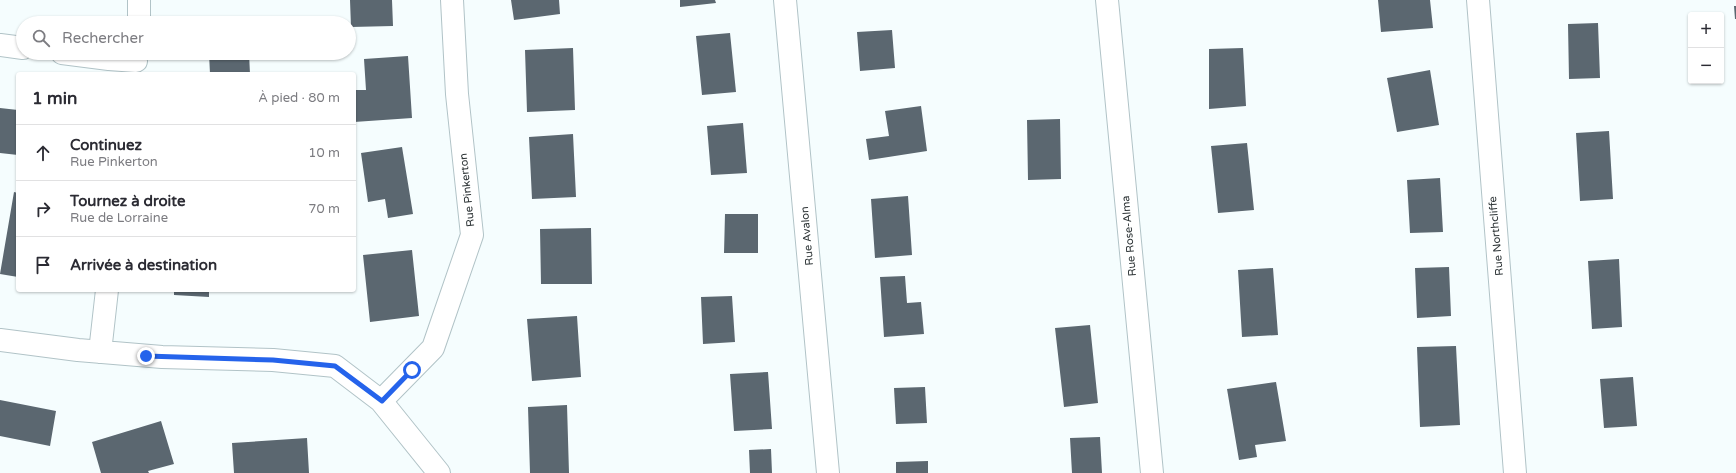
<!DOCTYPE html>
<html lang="fr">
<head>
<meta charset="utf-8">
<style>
	body { margin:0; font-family:"Varela Round",sans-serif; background:#f7f7f7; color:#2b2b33 }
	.controls { position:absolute; right:12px; top:12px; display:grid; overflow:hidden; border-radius:4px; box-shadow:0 1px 3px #0004 }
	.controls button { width:36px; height:36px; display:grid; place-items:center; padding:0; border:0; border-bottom:1px solid #e1e1e2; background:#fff; color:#2b2b33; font:20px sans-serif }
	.stop { position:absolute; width:12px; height:12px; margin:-9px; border:3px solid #2563eb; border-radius:50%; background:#fff }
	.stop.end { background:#2563eb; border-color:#fff; box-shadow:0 1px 4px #0008 }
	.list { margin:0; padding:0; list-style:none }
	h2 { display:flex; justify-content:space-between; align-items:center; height:52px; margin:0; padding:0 16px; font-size:17px }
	h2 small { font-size:13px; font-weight:400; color:#7c7c81 }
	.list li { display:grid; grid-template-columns:26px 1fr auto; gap:12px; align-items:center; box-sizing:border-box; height:56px; padding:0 16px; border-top:1px solid #e1e1e2 }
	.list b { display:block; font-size:15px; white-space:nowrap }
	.list p { margin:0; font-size:13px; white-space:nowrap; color:#7c7c81 }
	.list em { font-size:13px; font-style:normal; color:#7c7c81 }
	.icon { flex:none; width:22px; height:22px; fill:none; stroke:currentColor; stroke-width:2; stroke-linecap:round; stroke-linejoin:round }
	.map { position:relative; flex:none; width:1736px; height:473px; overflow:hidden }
	.search { position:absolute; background:#fff; box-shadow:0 1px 3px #0004; left:16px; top:16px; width:340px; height:44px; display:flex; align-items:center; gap:10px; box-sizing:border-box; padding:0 14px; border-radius:22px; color:#7c7c81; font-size:15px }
	.panel { position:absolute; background:#fff; box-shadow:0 1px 3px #0004; left:16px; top:72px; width:340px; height:220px; border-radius:4px }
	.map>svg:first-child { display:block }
</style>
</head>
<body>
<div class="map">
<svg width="1736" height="473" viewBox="0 0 1736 473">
	<rect width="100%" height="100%" fill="#f5fdfe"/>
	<path fill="#5b6770" d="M350,0H392L393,26L351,27Z
		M511,0H559L560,14L514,20Z
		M680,0H715L716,3L680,7Z
		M1378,0H1430L1433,28L1381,32Z
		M1734,6H1736V19H1735Z
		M246,16L247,23H208L207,18Z
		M1598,23L1600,78L1569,79L1568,24Z
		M892,30L895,68L860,71L857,32Z
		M730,33L736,92L702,95L696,36Z
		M573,48L575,110L527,112L525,50Z
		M1243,48L1246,106L1209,109V49Z
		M209,53H249L250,74H210Z
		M408,56L412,118L354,122V90H366L364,59Z
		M1430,70L1439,125L1397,132L1387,78Z
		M921,106L927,151L869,160L866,139L889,136L885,111Z
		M0,108L18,110V155L0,153Z
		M1060,119L1061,179L1028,180L1027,120Z
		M743,123L747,173L711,175L707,126Z
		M1609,131L1613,199L1580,201L1576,133Z
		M573,134L576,197L532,199L529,137Z
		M1247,143L1254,210L1218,213L1211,146Z
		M402,147L413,214L388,218L385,199L368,202L361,153Z
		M1440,178L1443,232L1410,233L1407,180Z
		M14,192L18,193V277L0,274Z
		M908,196L912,255L875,258L871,199Z
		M725,214H758V253H724Z
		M591,228L592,284H541L540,229Z
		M412,250L419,316L370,322L363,255Z
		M1619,259L1622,327L1592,329L1588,261Z
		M1449,267L1451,316L1417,318L1415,268Z
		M1273,268L1278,335L1242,337L1238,270Z
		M905,276L907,303L921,302L924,334L884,337L880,277Z
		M174,290H209V297L174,295Z
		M732,296L735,342L703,344L701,297Z
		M577,316L581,377L532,381L527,319Z
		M1090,325L1098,403L1064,407L1055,328Z
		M1456,346L1460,425L1420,427L1417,347Z
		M768,372L772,429L734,431L730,374Z
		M1633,377L1637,426L1604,428L1600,379Z
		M1276,382L1286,441L1255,445L1257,457L1239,460L1227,389Z
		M925,387L927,423L896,424L894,388Z
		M0,400L56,411L50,446L0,436Z
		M567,405L569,473H530L528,407Z
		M161,421L174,464L148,471L149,473H101L92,442Z
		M1100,437L1102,473H1072L1070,438Z
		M307,438L309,473H234L232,443Z
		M771,449L772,473H750L749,450Z
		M928,461V473H896V462Z"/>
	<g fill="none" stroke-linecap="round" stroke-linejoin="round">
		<defs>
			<path id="street" d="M139,0V23
				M785,0L828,473
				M1107,0L1152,473
				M1478,0L1515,473
				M0,45L23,48
				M62,53L109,59L136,61
				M0,340L78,350L162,357L273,360L335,366L381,401L439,473
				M100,352L107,290
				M381,401L433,348L472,235L457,94L452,0"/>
		</defs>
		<use href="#street" stroke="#b1c3c7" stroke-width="24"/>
		<use href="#street" stroke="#fff" stroke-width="22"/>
	</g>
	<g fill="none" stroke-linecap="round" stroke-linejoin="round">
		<path stroke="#2563eb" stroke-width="5" d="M146,356L273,360L335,366L382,401L412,370"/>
	</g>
	<g text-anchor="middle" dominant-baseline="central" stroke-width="4" stroke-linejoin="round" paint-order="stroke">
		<g font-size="11" fill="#2e3537" stroke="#fff">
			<text transform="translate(467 190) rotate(-96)">Rue Pinkerton</text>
			<text transform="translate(807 236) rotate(-95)">Rue Avalon</text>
			<text transform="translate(1129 236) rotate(-95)">Rue Rose-Alma</text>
			<text transform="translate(1496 236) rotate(-95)">Rue Northcliffe</text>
		</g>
	</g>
</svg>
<div class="controls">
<button>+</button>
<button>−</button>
</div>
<div class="stop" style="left:412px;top:370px"></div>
<div class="stop end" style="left:146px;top:356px"></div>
<div class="search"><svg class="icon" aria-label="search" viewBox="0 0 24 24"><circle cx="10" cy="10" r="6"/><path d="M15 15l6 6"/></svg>Rechercher</div>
<section class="panel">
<h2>1 min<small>À pied · 80 m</small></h2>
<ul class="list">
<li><svg class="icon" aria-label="ahead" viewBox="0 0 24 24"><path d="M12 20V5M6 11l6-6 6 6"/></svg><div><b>Continuez</b><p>Rue Pinkerton</p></div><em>10 m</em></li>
<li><svg class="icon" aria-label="right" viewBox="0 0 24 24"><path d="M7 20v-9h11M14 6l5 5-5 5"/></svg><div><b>Tournez à droite</b><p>Rue de Lorraine</p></div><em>70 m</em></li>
<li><svg class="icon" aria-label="arrive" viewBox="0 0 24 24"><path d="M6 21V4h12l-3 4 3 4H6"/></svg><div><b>Arrivée à destination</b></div></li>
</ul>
</section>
</div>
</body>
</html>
